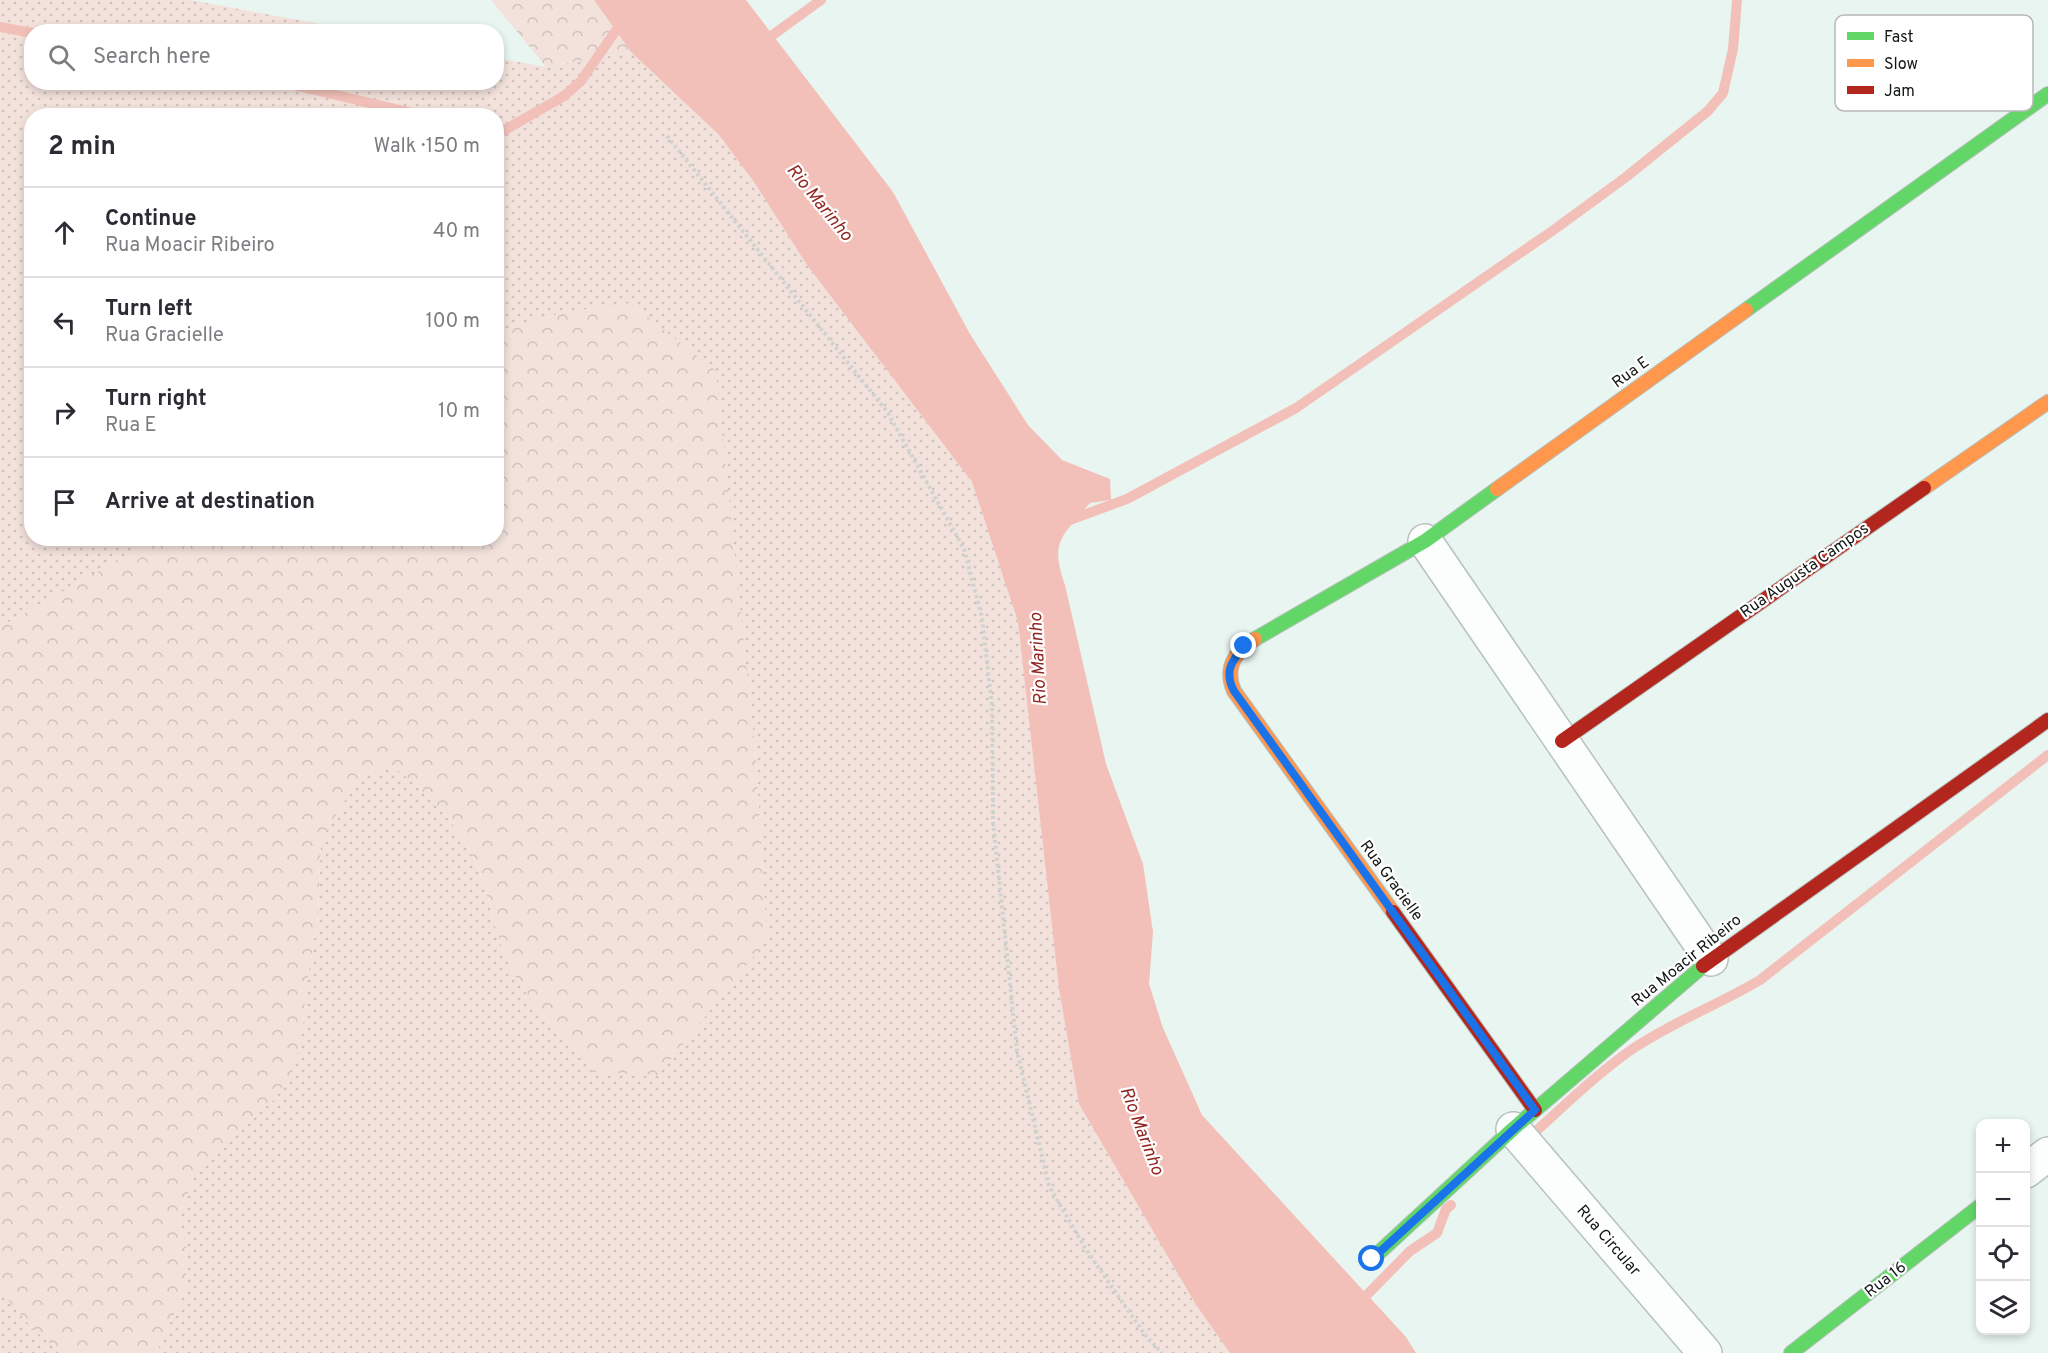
<!DOCTYPE html>
<html lang="en">
<head>
<meta charset="utf-8">
<style>
	body { margin:0; font-family:Overpass,sans-serif; background:#f7f7f7; color:#2b2b33 }
	.controls { position:absolute; right:18px; bottom:18px; display:grid; overflow:hidden; border-radius:12px; box-shadow:0 3px 9px #0003 }
	.controls button { width:54px; height:54px; display:grid; place-items:center; padding:0; border:0; border-bottom:2px solid #e1e1e2; background:#fff; color:#2b2b33; font:30px sans-serif }
	.stop { position:absolute; width:18px; height:18px; margin:-14px; border:4px solid #1a73e8; border-radius:50%; background:#fff }
	.stop.end { background:#1a73e8; border-color:#fff; box-shadow:0 2px 6px #0008 }
	.list { margin:0; padding:0; list-style:none }
	h2 { display:flex; justify-content:space-between; align-items:center; height:78px; margin:0; padding:0 24px; font-size:26px }
	h2 small { font-size:20px; font-weight:400; color:#7c7c81 }
	.list li { display:grid; grid-template-columns:39px 1fr auto; gap:18px; align-items:center; box-sizing:border-box; height:90px; padding:0 24px; border-top:2px solid #e1e1e2 }
	.list b { display:block; font-size:22px; white-space:nowrap }
	.list p { margin:0; font-size:20px; white-space:nowrap; color:#7c7c81 }
	.list em { font-size:20px; font-style:normal; color:#7c7c81 }
	.icon { flex:none; width:33px; height:33px; fill:none; stroke:currentColor; stroke-width:2; stroke-linecap:round; stroke-linejoin:round }
	.map { position:relative; flex:none; width:2048px; height:1353px; overflow:hidden }
	.search { position:absolute; background:#fff; box-shadow:0 3px 9px #0003; left:24px; top:24px; width:480px; height:66px; display:flex; align-items:center; gap:15px; box-sizing:border-box; padding:0 21px; border-radius:24px; color:#7c7c81; font-size:22px }
	.panel { position:absolute; background:#fff; box-shadow:0 3px 9px #0003; left:24px; top:108px; width:480px; height:438px; border-radius:24px }
	.map>svg:first-child { display:block }
</style>
</head>
<body>
<div class="map">
<svg width="2048" height="1353" viewBox="0 0 2048 1353">
	<defs>
		<pattern id="grass-dots" width="8" height="8" patternUnits="userSpaceOnUse" patternTransform="scale(1.5)"><rect width="8" height="8" fill="#f3e2dc"/><path d="M2 2h.1M6 6h.1" fill="none" stroke="#cfc1bc" stroke-width="1.8" stroke-linecap="round"/></pattern>
		<pattern id="forest-crowns" width="20" height="18" patternUnits="userSpaceOnUse" patternTransform="scale(1.5)"><rect width="20" height="18" fill="#f3e2dc"/><path d="M2 6a3 3 0 1 1 6 0M12 15a3 3 0 1 1 6 0" fill="none" stroke="#cfc1bc"/></pattern>
	</defs>
	<rect width="100%" height="100%" fill="#e9f5f0"/>
	<path fill="url(#grass-dots)" d="M0,0H190L358,31L32,32V82H496L497,58L546,67L631,52L719,135L754,182L807,265L972,482L1018,622L1059,989L1079,1104L1196,1305L1230,1353H156L186,1289L187,1252L179,1218L192,1179L245,1124L275,1099L303,1027L306,988L318,916L321,840L360,775L394,767C434,798 469,835 484,885C492,910 496,936 507,960C527,1003 562,1037 593,1072L767,940L756,761L738,593L565,312L497,332L496,116H32V538L156,539L0,627Z
		M0,1291L34,1330L62,1353H0Z"/>
	<path fill="url(#forest-crowns)" d="M491,0H594L631,52L546,67Z
		M630,303L716,371L756,761L767,940L658,1075L593,1072C562,1037 527,1003 507,960C496,936 492,910 484,885C470,835 434,798 394,767L360,775L321,840L318,916L306,988L303,1027L295,1066L275,1099L245,1124L192,1180L179,1218L187,1252L186,1289L156,1353H62L34,1330L0,1291V627L156,539L496,538L497,332L565,312Z"/>
	<path fill="#f2c0b9" d="M594,0H746L893,192L970,334L1028,425L1062,460L1110,479L1111,500L1090,503C1063,536 1049,540 1065,585L1106,764L1143,864L1153,932L1149,984L1163,1028L1202,1115L1406,1337L1416,1353H1230L1196,1305L1079,1104L1059,989L1018,622L972,482L807,265L754,182L719,135L631,52Z"/>
	<g fill="none" stroke-linecap="round" stroke-linejoin="round">
		<path stroke="#f2c0b9" stroke-width="10" d="M0,27L32,33
			M763,42L821,0
			M281,82L425,116
			M496,135L564,96L581,81L637,0
			M1067,521L1127,499L1296,408L1555,229L1626,177L1708,111L1723,93L1733,49L1737,0
			M1526,1140C1560,1110 1594,1076 1631,1050C1672,1022 1718,1005 1760,980L2048,755
			M1359,1303L1410,1251L1437,1233L1446,1209L1451,1205"/>
		<defs>
			<path id="street" d="M1425,541L1711,959
				M1513,1129L1705,1353
				M2026,1171L2048,1154"/>
			<path id="fast" d="M1746,310L2048,94
				M1255,639L1425,541L1497,489
				M1372,1259L1513,1129L1703,966
				M1791,1353L1980,1206"/>
			<path id="slow" d="M1924,488L2048,402
				M1497,489L1746,310
				M1255,639C1235,651 1224,668 1234,691L1393,912"/>
			<path id="jam" d="M1562,741L1924,488
				M1393,912L1535,1110
				M1703,966L2048,720"/>
		</defs>
		<use href="#street" stroke="#b8c1bd" stroke-width="36"/>
		<use href="#fast" stroke="#b8c1bd" stroke-width="16"/>
		<use href="#slow" stroke="#b8c1bd" stroke-width="16"/>
		<use href="#jam" stroke="#b8c1bd" stroke-width="16"/>
		<path stroke="#ced2d1" stroke-width="4" stroke-dasharray="3 3" stroke-linecap="butt" d="M667,136L888,413L964,549L982,618L992,705L993,821L1017,1051L1049,1186L1085,1248L1145,1335L1162,1353"/>
		<use href="#street" stroke="#fcfefd" stroke-width="33"/>
		<use href="#fast" stroke="#63d668" stroke-width="14"/>
		<use href="#slow" stroke="#ff974d" stroke-width="14"/>
		<use href="#jam" stroke="#b3261e" stroke-width="14"/>
	</g>
	<g fill="none" stroke-linecap="round" stroke-linejoin="round">
		<path stroke="#1a73e8" stroke-width="8" d="M1244,646C1231,662 1224,672 1234,691L1535,1110L1372,1259"/>
	</g>
	<g text-anchor="middle" dominant-baseline="central" stroke-width="4.5" stroke-linejoin="round" paint-order="stroke">
		<g font-size="16" fill="#101714" stroke="#fff">
			<text transform="translate(1631 373) rotate(-36)">Rua E</text>
			<text transform="translate(1805 571) rotate(-35)">Rua Augusta Campos</text>
			<text transform="translate(1391 881) rotate(54)">Rua Gracielle</text>
			<text transform="translate(1687 961) rotate(-39)">Rua Moacir Ribeiro</text>
			<text transform="translate(1608 1241) rotate(49)">Rua Circular</text>
			<text transform="translate(1886 1280) rotate(-38)">Rua 16</text>
		</g>
		<g font-size="18" font-style="italic" fill="#912621" stroke="#fff">
			<text transform="translate(819 203) rotate(51)">Rio Marinho</text>
			<text transform="translate(1039 659) rotate(-93)">Rio Marinho</text>
			<text transform="translate(1141 1131) rotate(69)">Rio Marinho</text>
		</g>
	</g>
	<rect x="1835" y="15" width="198" height="96" rx="9" fill="#fff" stroke="#b7b9b8" stroke-width="1.5"/>
	<rect x="1847" y="32" width="27" height="8" fill="#63d668"/>
	<rect x="1847" y="59" width="27" height="8" fill="#ff974d"/>
	<rect x="1847" y="86" width="27" height="8" fill="#b3261e"/>
	<g font-size="16" fill="#101714">
		<text x="1884" y="42">Fast</text>
		<text x="1884" y="69">Slow</text>
		<text x="1884" y="96">Jam</text>
	</g>
</svg>
<div class="controls">
<button>+</button>
<button>−</button>
<button><svg class="icon" aria-label="locate" viewBox="0 0 24 24"><circle cx="12" cy="12" r="6"/><path d="M12 2v4M12 18v4M2 12h4M18 12h4"/></svg></button>
<button><svg class="icon" aria-label="layers" viewBox="0 0 24 24"><path d="M12 4l9 5-9 5-9-5zM3 14l9 5 9-5"/></svg></button>
</div>
<div class="stop" style="left:1372px;top:1259px"></div>
<div class="stop end" style="left:1244px;top:646px"></div>
<div class="search"><svg class="icon" aria-label="search" viewBox="0 0 24 24"><circle cx="10" cy="10" r="6"/><path d="M15 15l6 6"/></svg>Search here</div>
<section class="panel">
<h2>2 min<small>Walk · 150 m</small></h2>
<ul class="list">
<li><svg class="icon" aria-label="ahead" viewBox="0 0 24 24"><path d="M12 20V5M6 11l6-6 6 6"/></svg><div><b>Continue</b><p>Rua Moacir Ribeiro</p></div><em>40 m</em></li>
<li><svg class="icon" aria-label="left" viewBox="0 0 24 24"><path d="M17 20v-9H6M10 6l-5 5 5 5"/></svg><div><b>Turn left</b><p>Rua Gracielle</p></div><em>100 m</em></li>
<li><svg class="icon" aria-label="right" viewBox="0 0 24 24"><path d="M7 20v-9h11M14 6l5 5-5 5"/></svg><div><b>Turn right</b><p>Rua E</p></div><em>10 m</em></li>
<li><svg class="icon" aria-label="arrive" viewBox="0 0 24 24"><path d="M6 21V4h12l-3 4 3 4H6"/></svg><div><b>Arrive at destination</b></div></li>
</ul>
</section>
</div>
</body>
</html>
